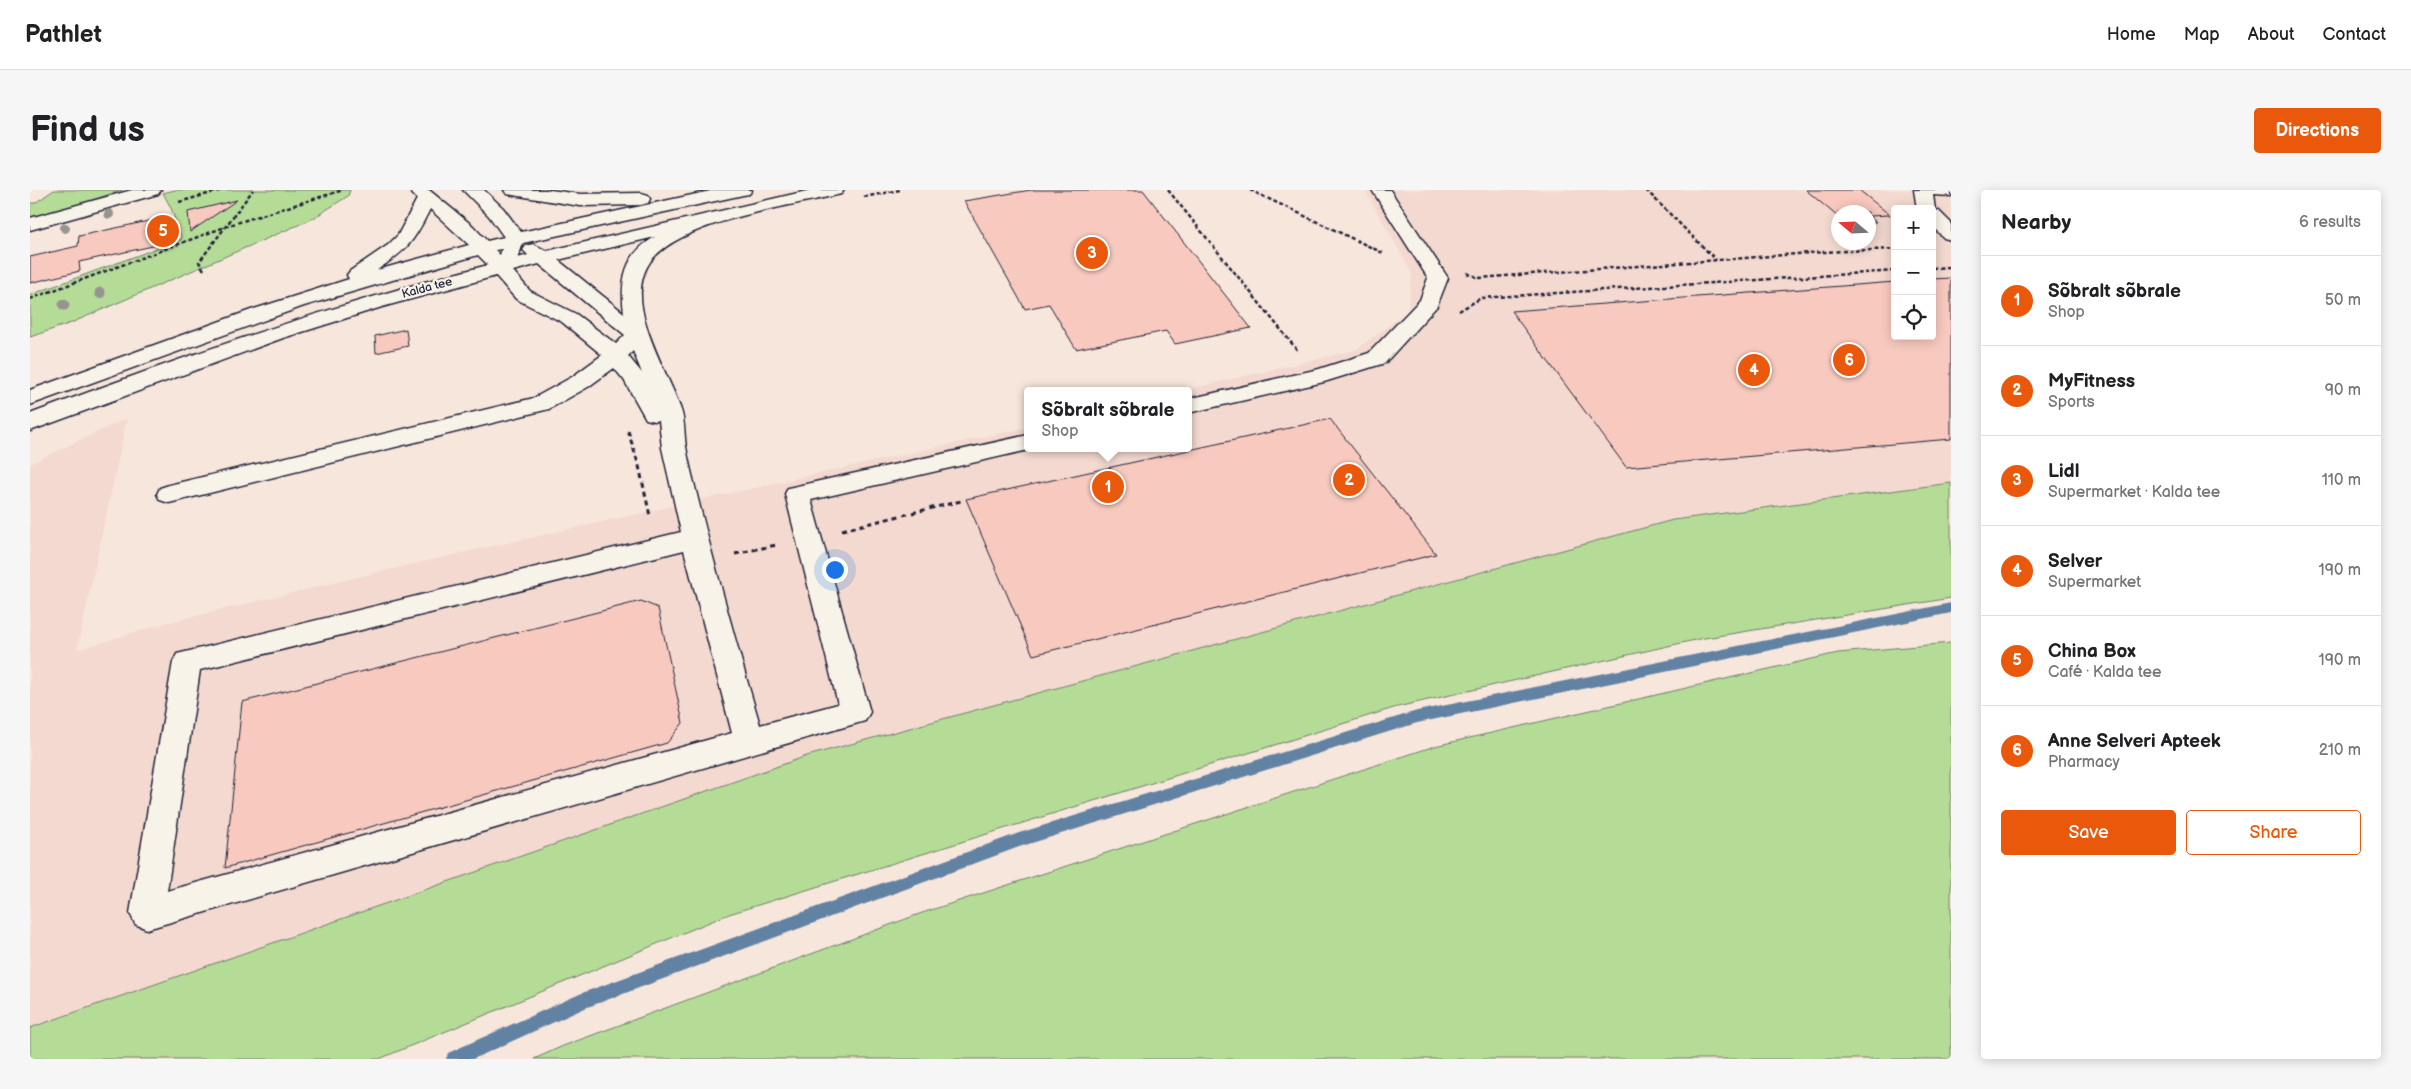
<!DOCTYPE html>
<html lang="en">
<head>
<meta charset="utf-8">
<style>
	body { margin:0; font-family:"Balsamiq Sans",sans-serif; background:#f6f6f6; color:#202124 }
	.controls { position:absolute; right:15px; top:15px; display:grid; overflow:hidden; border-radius:5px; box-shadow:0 2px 12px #0003 }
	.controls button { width:45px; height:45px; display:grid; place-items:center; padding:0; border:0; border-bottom:1px solid #e0e0e0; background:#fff; color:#202124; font:25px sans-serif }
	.compass { position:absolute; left:1801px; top:15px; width:45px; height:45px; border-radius:50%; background:#fff; box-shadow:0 2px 12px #0003; rotate:289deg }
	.you { position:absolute; left:804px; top:379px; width:18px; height:18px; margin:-12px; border:4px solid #fff; border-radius:50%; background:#1a73e8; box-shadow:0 0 0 8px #1a73e833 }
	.badge { display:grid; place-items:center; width:32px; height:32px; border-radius:50%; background:#ea580c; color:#fff; font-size:16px; font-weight:700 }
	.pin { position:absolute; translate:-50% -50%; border:2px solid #fff; box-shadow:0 1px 5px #0006 }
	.popup { position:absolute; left:994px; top:197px; width:168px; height:65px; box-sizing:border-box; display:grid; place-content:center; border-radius:5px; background:#fff; filter:drop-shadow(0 1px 4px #0005); font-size:16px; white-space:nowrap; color:#757577 }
	.popup b { font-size:19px; color:#202124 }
	.popup::after { content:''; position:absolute; left:50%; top:100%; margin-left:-10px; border:10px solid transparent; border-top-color:#fff }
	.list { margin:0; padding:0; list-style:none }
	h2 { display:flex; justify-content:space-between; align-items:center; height:65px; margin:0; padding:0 20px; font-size:21px }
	h2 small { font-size:16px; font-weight:400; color:#757577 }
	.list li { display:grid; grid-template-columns:32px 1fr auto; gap:15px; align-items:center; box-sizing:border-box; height:90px; padding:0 20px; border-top:1px solid #e0e0e0 }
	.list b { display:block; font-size:19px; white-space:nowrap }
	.list p { margin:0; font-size:16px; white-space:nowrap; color:#757577 }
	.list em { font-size:16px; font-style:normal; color:#757577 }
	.actions { display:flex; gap:10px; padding:15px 20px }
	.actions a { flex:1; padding:11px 0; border:1px solid #ea580c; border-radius:5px; text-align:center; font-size:18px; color:#ea580c }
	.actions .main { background:#ea580c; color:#fff }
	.icon { flex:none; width:28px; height:28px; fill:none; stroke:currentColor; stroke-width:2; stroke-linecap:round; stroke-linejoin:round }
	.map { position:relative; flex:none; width:1921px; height:869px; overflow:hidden; border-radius:5px }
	header { display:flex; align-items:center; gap:30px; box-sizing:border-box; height:70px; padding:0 25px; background:#fff; border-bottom:1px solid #e0e0e0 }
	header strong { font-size:24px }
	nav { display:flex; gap:28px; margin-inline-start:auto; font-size:18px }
	.intro { display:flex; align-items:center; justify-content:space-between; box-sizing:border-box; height:120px; padding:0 30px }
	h1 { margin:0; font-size:35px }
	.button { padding:12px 22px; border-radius:5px; background:#ea580c; color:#fff; font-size:18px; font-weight:700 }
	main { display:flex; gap:30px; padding:0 30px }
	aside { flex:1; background:#fff; border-radius:5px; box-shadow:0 2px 12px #0003 }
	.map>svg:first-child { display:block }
</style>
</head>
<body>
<header>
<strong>Pathlet</strong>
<nav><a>Home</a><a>Map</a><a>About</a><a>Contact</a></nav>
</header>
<div class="intro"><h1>Find us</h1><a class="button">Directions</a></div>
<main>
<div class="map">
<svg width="1921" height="869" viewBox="0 0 1921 869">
	<rect width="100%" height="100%" fill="#f7e6db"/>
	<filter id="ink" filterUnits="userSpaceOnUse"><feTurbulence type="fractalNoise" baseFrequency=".02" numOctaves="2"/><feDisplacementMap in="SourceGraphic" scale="10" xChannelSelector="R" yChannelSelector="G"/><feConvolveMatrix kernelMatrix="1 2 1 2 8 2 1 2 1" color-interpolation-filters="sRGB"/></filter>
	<g filter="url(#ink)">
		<path fill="#f3d9cf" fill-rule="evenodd" d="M1335,0H1921V293L1643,330L777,566L1,838L0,850V274L97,228L47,460L136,433L401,370L998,237V258H1158V201H1151L1326,160L1378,121L1382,83ZM1865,19H1902V146H1865ZM1808,22H1838V52H1808Z"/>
		<path fill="#b5dc97" stroke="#6c7f69" d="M24,0H92L0,31V13H5Z
			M145,0H320L318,6L282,29L41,133L0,147V105L152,49L141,18L133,3Z
			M1921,293V408L1669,449L1367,517L699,724L349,869H0V838L777,566L1643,330Z
			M1921,453V869H504L533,856L892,723L1405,556L1808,463Z"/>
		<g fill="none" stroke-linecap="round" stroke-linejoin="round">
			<path fill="#6282a4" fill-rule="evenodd" d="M1921,413V423L1387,533L989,657L555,818L443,869H416L418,863L552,803L989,643L1387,521Z"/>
		</g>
		<path fill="#f8c9be" stroke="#22223b" d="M1001,0H1113L1221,138L1145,154L1136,141L1046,159L1019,114L995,119L934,11Z
			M1776,0H1829L1860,25L1839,26L1846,32H1838V22H1808V27Z
			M207,10L160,42L158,22Z
			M132,28V54L49,72L50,81L0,93V67L48,56L49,46Z
			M1921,88V249L1596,277L1481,121L1865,92V146H1902V89Z
			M376,139L378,156L346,163L345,146Z
			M1300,229L1406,364L1003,465L936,309Z
			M611,411L628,418L653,533L637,553L195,678L212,512Z"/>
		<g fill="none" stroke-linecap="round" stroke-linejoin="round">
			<defs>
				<path id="minor" d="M102,0H131L128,4L0,40V28Z
					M379,0H399L443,36L457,51L474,47L459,26L433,0H454L473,18L491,42L685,0H722L719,4L713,5L493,53L488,68L498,65L493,60L496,56L503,54L517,61L781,0H814L811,4C764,16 641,31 617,77C595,118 638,181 651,220C655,231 654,245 656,257C659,275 664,292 668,309C687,385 708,460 730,535L808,514L755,304L758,298L998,245V258H1007L781,310L840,522L835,531L117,739L105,734L100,723L143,472L147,464L651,342L632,258L629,230L624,231L616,229L594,190L584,178L558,197L519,219L139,313L130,310L127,304L130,298L139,295L504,208L542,187L572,165L532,132L486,109L466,86L352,117L253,148L0,241V224C150,167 302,115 458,75L448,65L274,116L0,215V200L221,120L319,89L317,85L320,81L358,55L368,45L387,9ZM400,19L439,55L347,80C378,59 383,53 400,19ZM625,47C594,64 590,91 594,123L528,70ZM472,59L470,65L471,66L465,60ZM509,74L595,145L586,154L546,124L500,101L483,81ZM603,161L612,183L598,166ZM654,360L702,543L137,701L170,480Z
					M474,0H520L550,4L611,3L618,5L620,9L618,13L611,15L550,16L483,5L477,4Z
					M1342,0H1360L1418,88L1407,116L1355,173L1294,192L1158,223V209L1289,179L1339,163L1390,110L1398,88Z
					M1884,0H1921V6L1903,5L1905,20L1909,21L1921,33V50L1914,48L1902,36V19H1887Z"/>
			</defs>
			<use href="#minor" stroke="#22223b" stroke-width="3"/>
			<path stroke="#22223b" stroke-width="2.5" stroke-dasharray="4 2.5" stroke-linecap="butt" d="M1138,0L1268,161
				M1220,0L1355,64
				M1616,0L1686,70
				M834,7L870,0
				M149,12L192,0
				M1902,78L1921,77
				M174,80L169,72L223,0
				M1437,83L1449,88L1794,62L1865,59
				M0,109L203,34L313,0
				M1429,121L1451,108L1865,81"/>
			<path stroke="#22223b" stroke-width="3" stroke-dasharray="5 4" stroke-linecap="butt" d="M598,241L609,276L620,326
				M812,340L931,311
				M705,364L746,355"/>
			<use href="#minor" fill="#f7f3e8" fill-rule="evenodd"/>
		</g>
		<g fill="#969490">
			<circle cx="79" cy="24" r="5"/>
			<circle cx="35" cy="38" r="5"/>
			<circle cx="70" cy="103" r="5.5"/>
			<circle cx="34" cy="115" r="5.5"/>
		</g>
	</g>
	<g text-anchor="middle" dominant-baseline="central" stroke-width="4.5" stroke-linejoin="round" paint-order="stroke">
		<g font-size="12" fill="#22223b" stroke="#f7f3e8">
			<text transform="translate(397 98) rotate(-15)">Kalda tee</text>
		</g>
	</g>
</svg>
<div class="controls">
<button>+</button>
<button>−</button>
<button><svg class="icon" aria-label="locate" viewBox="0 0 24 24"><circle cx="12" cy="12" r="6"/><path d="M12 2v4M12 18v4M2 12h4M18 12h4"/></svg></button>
</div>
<svg class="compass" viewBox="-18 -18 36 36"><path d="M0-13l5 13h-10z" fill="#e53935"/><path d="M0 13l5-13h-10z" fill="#757577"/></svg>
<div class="you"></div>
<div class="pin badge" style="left:1078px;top:297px">1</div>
<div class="popup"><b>Sõbralt sõbrale</b>Shop</div>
<div class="pin badge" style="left:1319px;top:290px">2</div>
<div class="pin badge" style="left:1062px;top:63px">3</div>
<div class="pin badge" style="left:1724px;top:180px">4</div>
<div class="pin badge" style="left:133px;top:41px">5</div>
<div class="pin badge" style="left:1819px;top:170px">6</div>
</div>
<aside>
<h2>Nearby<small>6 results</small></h2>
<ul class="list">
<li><span class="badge">1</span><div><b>Sõbralt sõbrale</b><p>Shop</p></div><em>50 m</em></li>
<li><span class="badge">2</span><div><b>MyFitness</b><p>Sports</p></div><em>90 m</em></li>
<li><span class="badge">3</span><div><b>Lidl</b><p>Supermarket · Kalda tee</p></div><em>110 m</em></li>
<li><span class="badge">4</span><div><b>Selver</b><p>Supermarket</p></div><em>190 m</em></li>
<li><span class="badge">5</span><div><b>China Box</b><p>Café · Kalda tee</p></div><em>190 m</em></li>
<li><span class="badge">6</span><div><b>Anne Selveri Apteek</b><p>Pharmacy</p></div><em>210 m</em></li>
</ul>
<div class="actions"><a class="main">Save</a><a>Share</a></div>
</aside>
</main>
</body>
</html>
